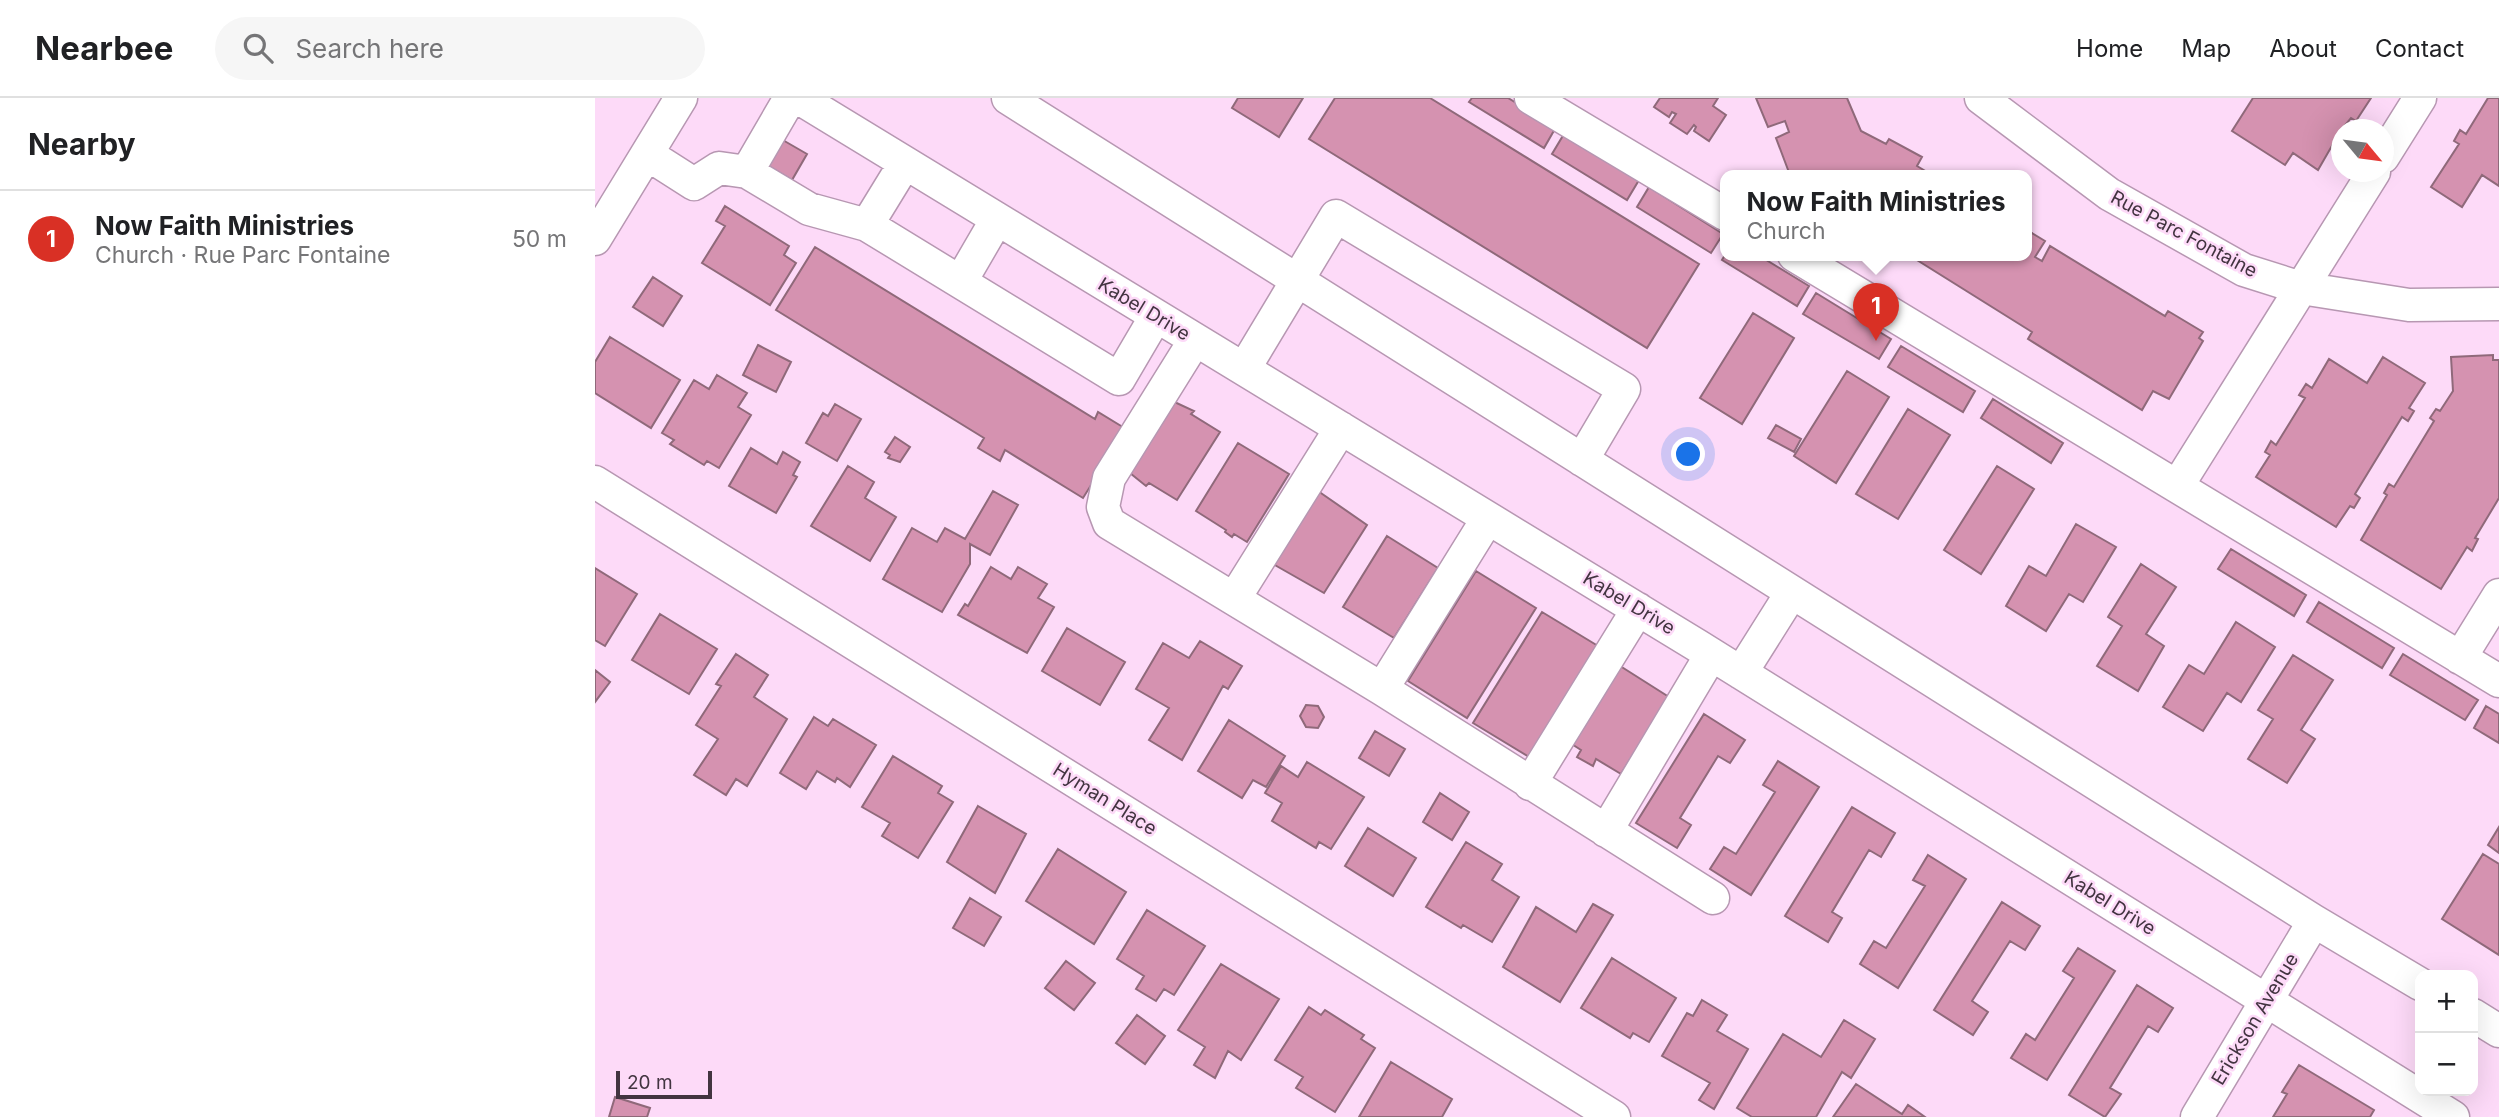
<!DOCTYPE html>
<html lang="en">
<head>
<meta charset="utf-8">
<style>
	body { margin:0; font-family:Inter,sans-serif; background:#f6f6f6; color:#202124 }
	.controls { position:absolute; right:21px; bottom:21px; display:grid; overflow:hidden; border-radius:14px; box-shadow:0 7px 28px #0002 }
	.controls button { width:63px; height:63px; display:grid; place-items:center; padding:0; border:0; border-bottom:2px solid #e0e0e0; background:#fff; color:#202124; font:35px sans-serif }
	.compass { position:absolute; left:1736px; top:21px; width:63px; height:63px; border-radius:50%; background:#fff; box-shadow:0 7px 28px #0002; rotate:119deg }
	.scale { position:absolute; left:21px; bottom:18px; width:96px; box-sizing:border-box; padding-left:7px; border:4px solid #423440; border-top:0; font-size:19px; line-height:24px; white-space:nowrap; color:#423440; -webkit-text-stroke:5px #fddaf8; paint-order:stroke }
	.you { position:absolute; left:1094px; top:357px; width:24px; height:24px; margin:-18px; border:5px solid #fff; border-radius:50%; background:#1a73e8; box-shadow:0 0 0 10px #1a73e833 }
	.badge { display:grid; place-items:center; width:46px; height:46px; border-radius:50%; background:#d93025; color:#fff; font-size:23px; font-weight:700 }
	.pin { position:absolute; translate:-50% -58px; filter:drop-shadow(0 2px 4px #0008) }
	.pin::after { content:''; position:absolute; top:37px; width:24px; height:21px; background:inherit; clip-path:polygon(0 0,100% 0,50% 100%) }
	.popup { position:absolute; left:1125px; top:72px; width:312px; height:91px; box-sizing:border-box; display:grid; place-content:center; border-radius:14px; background:#fff; filter:drop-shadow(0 2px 5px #0005); font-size:23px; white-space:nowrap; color:#757577 }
	.popup b { font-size:26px; color:#202124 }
	.popup::after { content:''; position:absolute; left:50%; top:100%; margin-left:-14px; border:14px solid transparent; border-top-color:#fff }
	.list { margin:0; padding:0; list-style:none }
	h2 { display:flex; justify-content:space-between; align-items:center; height:91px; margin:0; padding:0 28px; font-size:30px }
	h2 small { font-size:23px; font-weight:400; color:#757577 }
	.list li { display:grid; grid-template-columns:46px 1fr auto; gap:21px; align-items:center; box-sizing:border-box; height:98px; padding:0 28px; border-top:2px solid #e0e0e0 }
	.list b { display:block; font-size:26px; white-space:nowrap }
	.list p { margin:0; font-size:23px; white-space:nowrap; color:#757577 }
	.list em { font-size:23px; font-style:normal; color:#757577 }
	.icon { flex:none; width:38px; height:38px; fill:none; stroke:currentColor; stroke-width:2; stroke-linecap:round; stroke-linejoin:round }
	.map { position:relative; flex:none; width:1904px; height:1019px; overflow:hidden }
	header { display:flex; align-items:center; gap:42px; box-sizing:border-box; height:98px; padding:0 35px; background:#fff; border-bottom:2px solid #e0e0e0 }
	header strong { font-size:33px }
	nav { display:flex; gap:38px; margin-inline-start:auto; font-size:24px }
	.search { width:490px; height:63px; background:#f6f6f6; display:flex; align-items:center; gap:18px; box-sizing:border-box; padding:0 24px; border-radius:38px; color:#757577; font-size:26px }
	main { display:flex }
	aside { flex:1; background:#fff }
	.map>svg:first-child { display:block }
</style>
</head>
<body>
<header>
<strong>Nearbee</strong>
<div class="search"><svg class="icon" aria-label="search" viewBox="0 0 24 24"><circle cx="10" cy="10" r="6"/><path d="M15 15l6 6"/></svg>Search here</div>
<nav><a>Home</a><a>Map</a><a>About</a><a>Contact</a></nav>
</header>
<main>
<aside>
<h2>Nearby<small></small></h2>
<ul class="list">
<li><span class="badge">1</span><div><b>Now Faith Ministries</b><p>Church · Rue Parc Fontaine</p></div><em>50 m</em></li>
</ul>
</aside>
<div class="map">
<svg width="1904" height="1019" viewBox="0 0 1904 1019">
	<rect width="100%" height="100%" fill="#fddaf8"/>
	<path fill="#d592b0" stroke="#8f697a" stroke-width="2" d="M643,0H708L684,39L637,10Z
		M740,0H835L1104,166L1052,250L714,41Z
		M877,0H913L961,29L949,50L874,4Z
		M1065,0H1123L1118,8L1131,17L1114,43L1099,33L1101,29L1099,27L1092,36L1075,25L1081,16L1077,14L1074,19L1059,9Z
		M1161,0H1252L1266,33L1291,46L1294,41L1327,59L1322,68L1337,77H1195L1181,40L1194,34L1190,23L1173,29Z
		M1658,0H1776L1761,23L1756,20L1746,32L1723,72L1698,55L1690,67L1637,33Z
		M1893,0H1904V88L1887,77L1867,109L1836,89L1864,46L1859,43L1865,32L1871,36Z
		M969,36L1044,82L1032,102L957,56Z
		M186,41L212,56L197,82L170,66Z
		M1054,89L1128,136L1116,155L1042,109Z
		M130,108L194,148L189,157L201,165L175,207L107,165L130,128L121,123Z
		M1432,132L1450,143L1440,159L1447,163L1455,148L1570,218L1573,213L1608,234L1604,240L1608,243L1574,301L1558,293L1547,312L1433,241L1437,234L1314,157H1432Z
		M220,149L500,321L503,314L531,331L488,400L410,352L405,363L383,350L389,340L181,212Z
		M1130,157H1163L1214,188L1202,208L1127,162Z
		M58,179L87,198L68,228L38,209Z
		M1221,195L1296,241L1284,261L1208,216Z
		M1158,215L1199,240L1147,326L1105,300Z
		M15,239L85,282L56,330L0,295V264Z
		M163,247L196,264L181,294L148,277Z
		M1306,248L1380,293L1368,314L1293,269Z
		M1898,257V262H1904V400L1880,440L1883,441L1877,453L1872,449L1846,491L1766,442L1792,397L1789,395L1794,386L1799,389L1839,323L1835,320L1841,311L1845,313L1858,293L1856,259Z
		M1788,259L1830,285L1814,310L1819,313L1813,323L1807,319L1760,396L1765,400L1759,410L1755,408L1741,429L1661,379L1675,357L1670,354L1676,343L1681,347L1710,300L1704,297L1711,286L1717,290L1734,261L1772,285Z
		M1252,273L1294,299L1241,385L1199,358Z
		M122,277L152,295L143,309L156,317L124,370L112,363L109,367L75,346L79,342L67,335L99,282L114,291Z
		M573,301L599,313L596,316L625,334L582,402L554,385L551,388L530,371Z
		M1398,301L1468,345L1456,365L1386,320Z
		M240,306L266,321L242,363L211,345L228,315L233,318Z
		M1313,311L1355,337L1303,421L1261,396Z
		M1181,327L1206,341L1199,354L1173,340Z
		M300,339L315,349L305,364L293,360L295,357L290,354Z
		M643,345L694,376L652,444L639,436L637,439L630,434L631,432L601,413Z
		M156,350L182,366L188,354L205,364L198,377L202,379L181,415L134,388Z
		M253,368L279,384L270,400L301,419L275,463L216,428Z
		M1402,368L1439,391L1386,476L1349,452Z
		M398,393L423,407L395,457L375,446V466L347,514L288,481L317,430L342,444L350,430L370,441Z
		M723,393L772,427L729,495L678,466Z
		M1481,426L1521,449L1488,504L1474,496L1451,533L1411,508L1434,468L1451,478Z
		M792,438L843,470L799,540L748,509Z
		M1636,451L1711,497L1699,518L1623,471Z
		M1546,466L1581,489L1551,536L1569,548L1543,593L1502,568L1527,528L1513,519Z
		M396,469L416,481L423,469L452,486L443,500L459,509L432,555L363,517L370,506L373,508Z
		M0,470L42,496L10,548L0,542Z
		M881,473L941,510L872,620L813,583Z
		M1724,504L1799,550L1787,570L1712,524Z
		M947,514L1008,551L939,662L878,625Z
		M65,516L122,551L94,596L37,562Z
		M1641,524L1680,549L1646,604L1632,595L1608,633L1568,609L1594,567L1609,576Z
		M472,530L530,564L505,607L447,573Z
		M605,543L647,568L633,591L628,588L587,662L554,642L574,610L541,591L568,545L594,560Z
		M141,556L173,577L159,599L192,621L152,688L141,681L131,697L99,677L123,641L101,627L126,588L121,586Z
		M1808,556L1883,602L1870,622L1795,577Z
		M1698,557L1738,582L1706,632L1720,641L1692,685L1653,661L1678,621L1663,612Z
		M1022,566L1074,599L1026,676L1001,661L998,668L982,659L986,652L972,643Z
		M0,572L15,584L0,604Z
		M711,607L723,608L729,619L723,630L711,629L705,618Z
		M1891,608L1904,616V645L1879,630Z
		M1109,616L1150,642L1135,665L1123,658L1085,720L1096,727L1082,750L1041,725Z
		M219,619L233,628L238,621L281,647L255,689L242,680L240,684L222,673L211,691L185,675Z
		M634,622L690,658L671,689L658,682L647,700L603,673Z
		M780,633L810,651L794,678L764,660Z
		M298,658L347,688L343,695L358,704L323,760L287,738L295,725L267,709Z
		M1183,663L1224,689L1156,797L1115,771L1129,749L1141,756L1180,694L1168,687Z
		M712,664L769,699L736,751L724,744L721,750L677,723L687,705L670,695L686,668L703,679Z
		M845,695L874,714L857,742L828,724Z
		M383,708L431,736L400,795L352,764Z
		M1257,709L1300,735L1286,759L1274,752L1237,814L1247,820L1233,844L1190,818Z
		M1904,729V755L1893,747Z
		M773,730L821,760L798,798L750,768Z
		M871,744L907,766L897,782L924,799L897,844L868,827L866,830L831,809Z
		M463,751L531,794L499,846L431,803Z
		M1888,756L1904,766V857L1847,821Z
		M1333,757L1371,781L1303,890L1265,866L1279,843L1291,850L1330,788L1318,782Z
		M375,800L406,819L389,848L358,830Z
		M1407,804L1445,828L1430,852L1415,843L1377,903L1393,914L1378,937L1339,912Z
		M998,806L1018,817L965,904L908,869L941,809L981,834Z
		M552,812L610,848L579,897L569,891L561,903L541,891L549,878L522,861Z
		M1483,850L1520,873L1452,982L1416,960L1431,936L1440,942L1479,880L1468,873Z
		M1017,860L1081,900L1054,944L1038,935L1035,940L986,910Z
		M471,863L500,885L479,912L450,890Z
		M626,866L684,901L646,962L633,953L620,980L599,967L610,949L583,932Z
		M1542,887L1578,910L1563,934L1553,928L1515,990L1526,996L1510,1019L1474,997Z
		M1107,902L1132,917L1122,933L1153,951L1119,1011L1104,1002L1115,985L1067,958L1092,915L1098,918Z
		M714,909L726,917L730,912L769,937L766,941L780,950L740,1014L701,990L708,979L680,962Z
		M542,917L570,938L550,966L521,945Z
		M1249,922L1280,941L1256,980L1247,974L1221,1019H1157L1142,1010L1188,936L1226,959Z
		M796,964L857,1001L847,1019H764Z
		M1704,967L1779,1012L1775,1019H1678L1692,996L1687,994Z
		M1261,986L1307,1016L1313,1007L1330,1019H1238Z
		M20,999L55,1010L52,1019H14Z"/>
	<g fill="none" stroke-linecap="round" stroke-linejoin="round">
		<defs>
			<path id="minor" d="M204,0L1103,548L1858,1019
				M413,0L1719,823L1825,886
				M936,0L1130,116
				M1386,0L1514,96L1649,172L1706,190L1814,207L1904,206
				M52,56L99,86L124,70L152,74L214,111L272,127L524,281L561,218
				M1788,59L1825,0
				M152,74L195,0
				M272,127L310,65
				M0,141L86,0
				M1199,157L1904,583
				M366,183L402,121
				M600,242L514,380L508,409L514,425L787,591L1118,800
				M649,271L741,118L1029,291L987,362
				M0,384L1019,1019
				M1583,387L1779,74
				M639,501L746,330
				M1865,560L1904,497
				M1146,575L1197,494
				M787,591L893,420
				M935,686L1043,511
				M1011,733L1116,557
				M1878,917L1904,933
				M1602,1019L1719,823"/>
		</defs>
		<use href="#minor" stroke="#b797b2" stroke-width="35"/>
		<use href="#minor" stroke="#fff" stroke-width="32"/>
	</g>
	<g text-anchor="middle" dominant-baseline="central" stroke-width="5" stroke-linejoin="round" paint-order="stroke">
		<g font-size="19" fill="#423440" stroke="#fddaf8">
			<text transform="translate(1589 136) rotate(28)">Rue Parc Fontaine</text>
			<text transform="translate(549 211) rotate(31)">Kabel Drive</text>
			<text transform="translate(1034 505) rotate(31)">Kabel Drive</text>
			<text transform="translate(510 701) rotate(32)">Hyman Place</text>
			<text transform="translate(1515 805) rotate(32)">Kabel Drive</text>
			<text transform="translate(1660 921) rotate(-59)">Erickson Avenue</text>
		</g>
	</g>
</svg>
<div class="controls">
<button>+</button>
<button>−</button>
</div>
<svg class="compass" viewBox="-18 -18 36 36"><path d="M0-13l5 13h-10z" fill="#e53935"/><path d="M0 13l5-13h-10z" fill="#757577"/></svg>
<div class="scale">20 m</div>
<div class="you"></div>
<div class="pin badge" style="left:1281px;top:243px">1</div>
<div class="popup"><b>Now Faith Ministries</b>Church</div>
</div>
</main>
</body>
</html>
